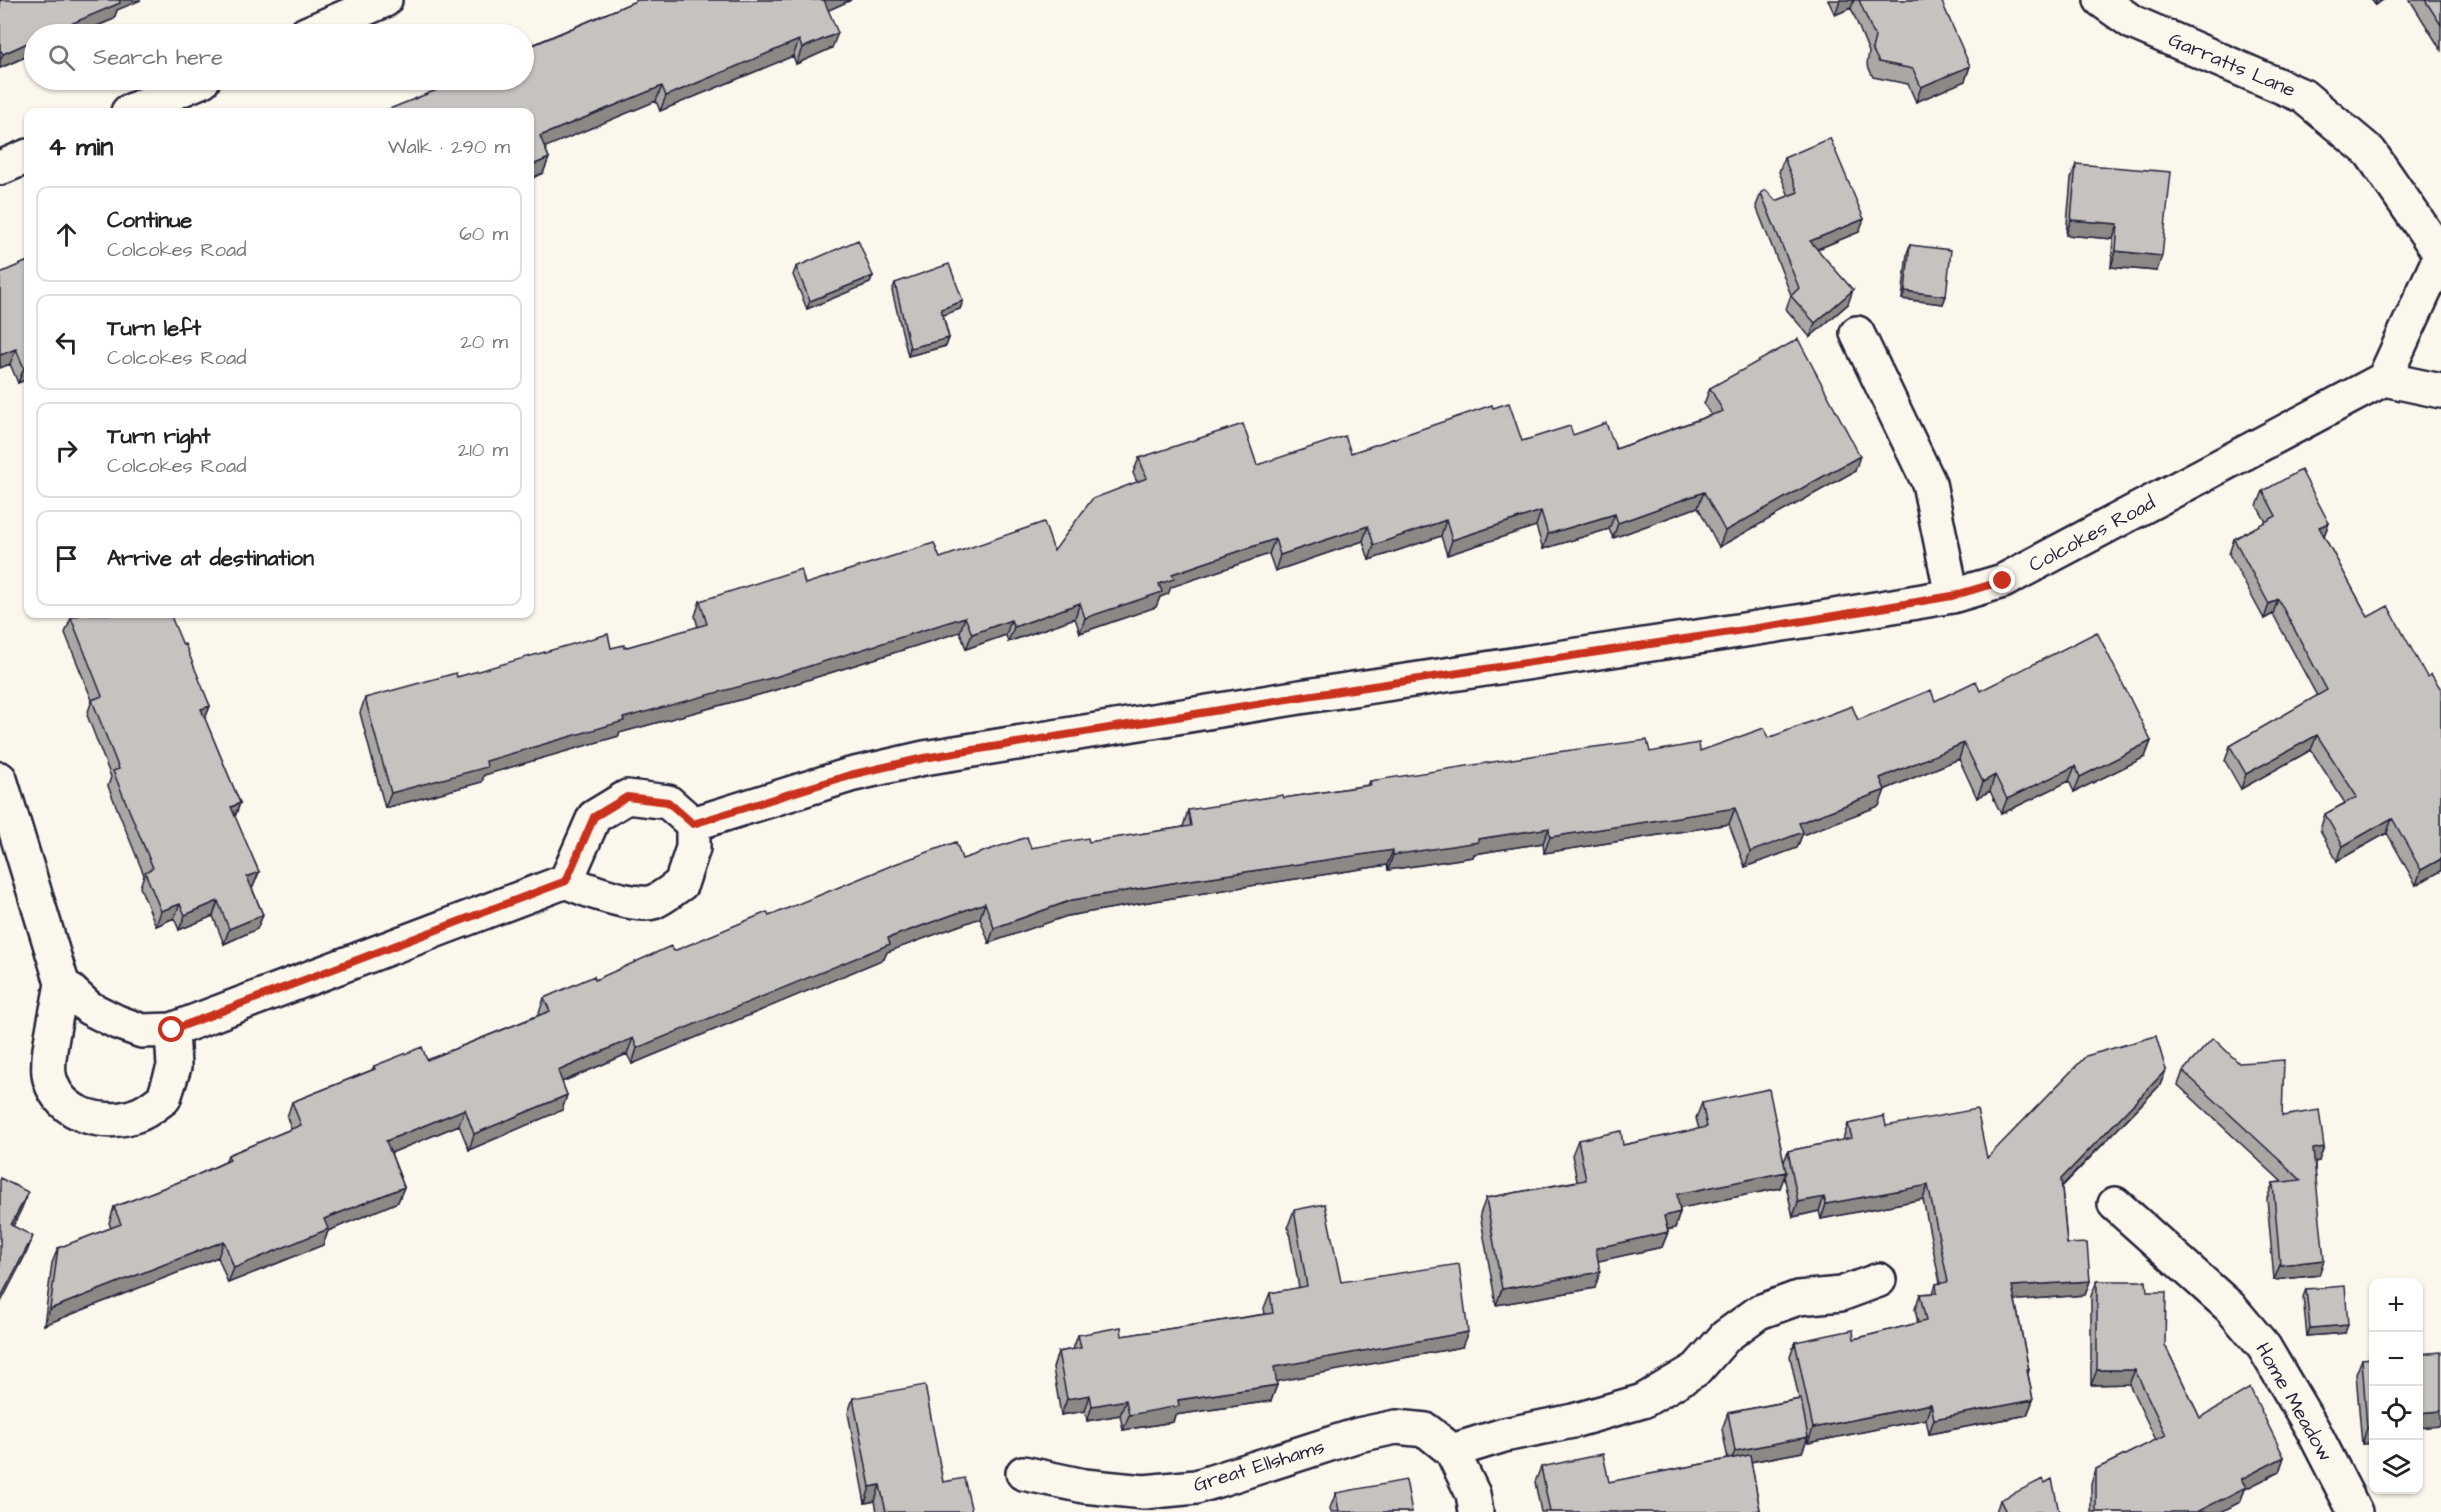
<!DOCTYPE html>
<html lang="en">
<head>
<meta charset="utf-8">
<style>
	body { margin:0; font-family:"Architects Daughter",sans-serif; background:#f2f2f2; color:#222 }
	.controls { position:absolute; right:18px; bottom:18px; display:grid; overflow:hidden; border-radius:12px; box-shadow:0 2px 4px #0004 }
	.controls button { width:54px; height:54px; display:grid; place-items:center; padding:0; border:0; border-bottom:2px solid #e0e0e0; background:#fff; color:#222; font:30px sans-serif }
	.stop { position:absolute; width:18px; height:18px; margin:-14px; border:4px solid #c8321e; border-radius:50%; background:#fff }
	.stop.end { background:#c8321e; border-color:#fff; box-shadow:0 2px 6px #0008 }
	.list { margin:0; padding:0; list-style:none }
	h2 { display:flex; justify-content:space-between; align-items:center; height:78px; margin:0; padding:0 24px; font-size:26px }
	h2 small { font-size:20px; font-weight:400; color:#767676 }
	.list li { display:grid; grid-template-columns:39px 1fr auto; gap:18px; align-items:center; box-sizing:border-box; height:96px; margin:0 12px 12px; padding:0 12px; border:2px solid #e0e0e0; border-radius:12px }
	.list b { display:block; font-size:22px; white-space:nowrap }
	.list p { margin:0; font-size:20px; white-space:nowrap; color:#767676 }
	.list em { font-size:20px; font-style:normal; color:#767676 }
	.icon { flex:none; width:33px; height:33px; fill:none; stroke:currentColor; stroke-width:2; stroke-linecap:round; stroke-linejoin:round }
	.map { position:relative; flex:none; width:2441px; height:1512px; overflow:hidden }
	.search { position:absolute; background:#fff; box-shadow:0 2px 4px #0004; left:24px; top:24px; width:510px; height:66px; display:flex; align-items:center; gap:15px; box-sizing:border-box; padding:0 21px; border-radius:33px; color:#767676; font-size:22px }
	.panel { position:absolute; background:#fff; box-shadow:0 2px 4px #0004; left:24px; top:108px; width:510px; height:510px; border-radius:12px }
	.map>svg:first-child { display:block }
</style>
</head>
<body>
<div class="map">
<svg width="2441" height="1512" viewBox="0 0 2441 1512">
	<rect width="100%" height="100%" fill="#fbf7ec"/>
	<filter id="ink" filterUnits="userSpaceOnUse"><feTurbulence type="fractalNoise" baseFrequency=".0167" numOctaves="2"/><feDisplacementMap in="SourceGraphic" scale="12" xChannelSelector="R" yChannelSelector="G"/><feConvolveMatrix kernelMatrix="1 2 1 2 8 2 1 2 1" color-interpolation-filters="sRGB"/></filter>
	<g filter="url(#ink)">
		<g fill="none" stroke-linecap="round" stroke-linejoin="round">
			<defs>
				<path id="minor" d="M2101,0L2132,22L2303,96L2370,152L2441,255
					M306,34L385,0
					M128,112L203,80
					M0,168L28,156
					M1857,333L1929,483L1952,596
					M2384,379L2441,391
					M0,779L62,983L89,1008L117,1022L142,1031L172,1030L566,881L594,817L627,797L668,802L693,824L850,775L924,758L1300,697L1810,620L1952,596L2003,581L2384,379L2441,255
					M566,881C583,889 636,908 653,902C663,898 672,890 681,884L693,848V824
					M62,983C59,1006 44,1060 50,1079C60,1116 104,1127 137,1115C147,1112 156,1104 164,1098L174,1067L172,1030
					M2115,1204L2230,1307L2264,1347L2313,1430L2355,1512
					M1452,1451L1504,1435L1573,1421L1643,1401L1697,1369L1726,1336L1759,1312L1798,1298L1841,1294L1879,1280
					M1023,1473L1084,1486L1144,1492L1196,1487L1358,1435L1396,1427L1426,1430L1452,1451L1473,1494L1476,1512"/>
			</defs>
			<use href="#minor" stroke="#22223b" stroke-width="38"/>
			<use href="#minor" stroke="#fbf7ec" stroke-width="33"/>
		</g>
		<path fill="#aaa7a5" stroke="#22223b" stroke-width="1.5" d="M0,0L117,10L114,19L0,68Z
			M638,0H851L828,10L832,48L796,64L793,56L660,111L656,101L545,147L549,158L543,173L530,179V112L441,89L442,83Z
			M1828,0H1936L1970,66L1965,81L1916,102L1908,84L1873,77L1867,64L1869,52L1851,8L1835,15Z
			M2372,0H2383L2375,5Z
			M2410,0H2441V50Z
			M1784,158L1859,232L1818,249L1848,304L1810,337L1786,309L1791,295L1756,206L1761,193L1776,201L1789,196L1779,172Z
			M2076,164L2157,271L2111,267L2113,239L2066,235L2071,179Z
			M1910,245L1946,296L1943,304L1902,299L1907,253Z
			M796,267L873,276L870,283L807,309L793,275Z
			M0,273L28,379L18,383L10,364L0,368Z
			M895,283L963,301L960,309L943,315L949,338L946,346L908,356L892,291Z
			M1710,388L1855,471L1719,547L1698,507L1613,538L1609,529L1543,549L1536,526L1447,555L1441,536L1369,560L1363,541L1275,571L1269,554L1171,587L1168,594L1160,597L1156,607L1080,633L1075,618L1008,642L1006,635L966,649L960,632L769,692L619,733V736L484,775L482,782L385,808L360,713L365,698L457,677L611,648H624L698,627L695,616L700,601L805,584L940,558L1054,551L1137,482L1133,473L1139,458L1257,465L1351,453L1493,408L1522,441L1573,435L1616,449L1711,415L1704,404Z
			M2263,491L2329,523L2324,536L2368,617L2427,677L2441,689V871L2416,885L2387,833L2337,861L2320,830L2325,814L2345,803L2311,750L2241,789L2225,761L2230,746L2317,696L2273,614L2264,619L2229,554L2234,539L2266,522L2257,506Z
			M71,618L183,645L210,706L205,719L240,803L235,817L259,872L253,887L252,888L263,915L257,929L224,944L213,916L179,930L174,918L156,926L140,887L144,875L108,786L111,777L87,715L92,700L65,633Z
			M1980,691L2151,741L2145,757L2074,792L2069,781L2001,814L1990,791L1977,798L1959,759L1884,790L1879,806L1802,835L1797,848L1745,867L1729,824L1544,853L1543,843L1474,854L1473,857L1388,870L1387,865L1178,897L1067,916L989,943L980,918L887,952L884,959L632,1064L627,1054L562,1082L567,1095L562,1110L469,1150L459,1125L391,1153L404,1187L398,1202L328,1231L323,1245L228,1283L218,1257L44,1325L52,1263L58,1248L111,1228L109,1223L114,1207L197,1175L225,1162L228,1155L291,1129L287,1117L292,1102L372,1070L374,1066L427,1060L539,1015V1013L544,998L595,980L769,916L962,859L1031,848L1089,842L1183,827L1188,810L1284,798L1368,785L1370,781L1650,752L1700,751L1768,738L1858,720L1935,701Z
			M2166,1070L2160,1085L2062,1187L2067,1244L2090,1281L2085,1295L2015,1300L2029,1370L2028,1374L2033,1400L2027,1415L1929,1434L1926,1419L1808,1443L1807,1439L1802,1452L1751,1462L1760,1510V1512H1541L1535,1482L1541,1467L1609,1482L1728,1459L1722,1429L1728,1413L1799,1399L1790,1356L1795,1342L1854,1339L1918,1323L1915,1309L1920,1294L1933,1293L1936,1284L1940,1283L1923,1199L1821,1219L1819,1211L1793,1217L1784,1176L1780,1188L1680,1208V1212L1675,1228L1667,1230L1668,1232L1662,1247L1598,1261L1595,1288L1496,1305L1480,1214L1486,1198L1577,1181L1572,1155L1578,1140L1623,1145L1699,1129L1696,1118L1702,1103L1784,1162L1788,1151L1843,1140V1139L1848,1124L1886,1126L1987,1158Z
			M2183,1071L2282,1116L2319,1161L2315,1162L2319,1275L2274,1280L2267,1198L2273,1183L2282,1182L2178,1085Z
			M1294,1210L1341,1282L1462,1347L1276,1381L1277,1385L1271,1401L1175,1415L1173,1422L1123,1430L1120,1415L1087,1421L1085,1411L1061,1415L1053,1368L1058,1352L1073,1349L1078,1335L1122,1336L1265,1314L1264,1308L1270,1293L1299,1288L1288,1226Z
			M2097,1281L2147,1292L2165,1345L2200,1418L2284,1457L2279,1472L2245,1489L2240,1502L2221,1512H2091V1484L2096,1469L2156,1440L2129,1384L2091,1385V1296Z
			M2306,1289L2345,1333L2307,1336L2303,1297Z
			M2373,1358V1443L2362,1444L2356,1374L2362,1359Z
			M853,1398L943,1482L972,1512H877L875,1501L865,1503L848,1413Z
			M1336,1493L1412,1512H1331L1330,1508Z
			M2000,1500L2059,1512H1996Z"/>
		<path fill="#8b8886" stroke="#22223b" stroke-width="1.5" d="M117,0H141L117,10L114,19L77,34H47Z
			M823,0H851L818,15Z
			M1840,0H1854L1851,8L1835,15Z
			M2376,0H2383L2375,5Z
			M838,33L832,48L796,64L802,48Z
			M34,40V53L0,68V61L3,54Z
			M799,40L793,56L660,111L666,96Z
			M1970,66L1965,81L1916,102L1921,87Z
			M662,86L656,101L534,152L540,136Z
			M549,158L543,173L530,179V166Z
			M1864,219L1859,232L1805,254L1810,241Z
			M2071,220L2118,224L2113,239L2066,235Z
			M2116,251L2162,256L2157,271L2111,267Z
			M873,276L870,283L807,309L810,301Z
			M1853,290L1848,304L1810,337L1815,323Z
			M1905,291L1946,296L1943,304L1902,299Z
			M963,301L960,309L938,317L941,309Z
			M949,338L946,346L908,356L910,348Z
			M16,349L10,364L0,368V355Z
			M28,366V379L18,383L24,368Z
			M1860,456L1855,471L1719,547L1725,531Z
			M1704,492L1698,507L1613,538L1618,523Z
			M1541,511L1536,526L1447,555L1452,540Z
			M1615,514L1609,529L1543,549L1548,534Z
			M1446,520L1441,536L1369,560L1374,545Z
			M2329,523L2323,538L2319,527Z
			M1368,526L1363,541L1275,571L1280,555Z
			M1275,539L1269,554L1171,587L1168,594L1160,597L1156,607L1080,633L1085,618L1159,584L1172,574Z
			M2278,599L2273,614L2264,619L2269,604Z
			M1080,603L1075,618L1008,642L1014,627Z
			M965,617L960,632L769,692L619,733V736L484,775L482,782L385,808L391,793L486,761L623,718Z
			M1011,620L1006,635L966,649L972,634Z
			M210,706L204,721L201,709Z
			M2317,735L2311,750L2241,789L2246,774Z
			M2151,741L2145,757L2074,792L2080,777Z
			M1964,743L1959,759L1874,794L1880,778Z
			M2075,766L2069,781L2001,814L2007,799Z
			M1995,775L1990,791L1977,798L1983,782Z
			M1885,790L1879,806L1802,835L1797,848L1745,867L1750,852L1799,823Z
			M240,803L234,818L231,807Z
			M1735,808L1729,824L1544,853L1550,837Z
			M2392,818L2387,833L2337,861L2343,846Z
			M1549,828L1543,843L1474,854L1473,857L1388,870L1393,855L1478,839Z
			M1393,850L1387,865L1178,897L1067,916L989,943L994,928L1072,900L1184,881Z
			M2441,859V871L2416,885L2421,870Z
			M259,872L253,887L242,892L247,877Z
			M218,901L213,916L179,930L185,915Z
			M985,903L980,918L887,952L884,959L632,1064L637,1048L888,938Z
			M180,904L174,918L156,926L161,911Z
			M263,915L257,929L224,944L229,929Z
			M633,1038L627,1054L552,1086L558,1071Z
			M2166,1070L2160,1085L2055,1193L2061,1179Z
			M567,1095L562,1110L469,1150L474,1134Z
			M465,1109L459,1125L381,1157L386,1141Z
			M2324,1147L2319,1161L2308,1163L2313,1149Z
			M1786,1172L1780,1188L1671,1210L1677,1194Z
			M1928,1185L1923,1199L1821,1219L1826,1204Z
			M404,1187L398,1202L328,1231L323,1245L228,1283L234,1268L324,1219Z
			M28,1192L22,1208L6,1241L11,1225Z
			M1824,1197L1819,1211L1793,1217L1798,1202Z
			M1680,1212L1675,1228L1659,1231L1664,1216Z
			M1668,1232L1662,1247L1590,1263L1596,1248Z
			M33,1236L27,1252L0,1304V1299Z
			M224,1241L218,1257L44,1325L50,1309Z
			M2324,1260L2319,1275L2274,1280L2280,1265Z
			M1600,1272L1595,1288L1496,1305L1502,1289Z
			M2090,1281L2085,1295L2007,1301L2012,1286Z
			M2348,1325L2345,1333L2307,1336L2310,1328Z
			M1468,1332L1462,1347L1269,1383L1274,1367Z
			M2097,1370H2135L2129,1384L2091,1385Z
			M1277,1385L1271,1401L1175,1415L1173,1422L1123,1430L1129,1415L1178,1400Z
			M1090,1395L1085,1411L1061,1415L1067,1399Z
			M1126,1400L1120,1415L1087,1421L1092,1406Z
			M2033,1400L2027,1415L1929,1434L1934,1419Z
			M1931,1404L1926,1419L1808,1443L1813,1428Z
			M2441,1411V1426L2418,1428V1413Z
			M2367,1428H2373V1443L2362,1444Z
			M1808,1437L1802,1452L1729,1466L1735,1451Z
			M2284,1457L2279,1472L2245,1489L2240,1502L2221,1512H2197L2241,1479Z
			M880,1485L875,1501L865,1503L870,1487Z"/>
		<path fill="#c6c2c0" stroke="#22223b" stroke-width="1.5" d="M0,0H119L120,3L47,34H34V40L3,54L1,51H0Z
			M638,0H824L838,33L802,48L799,40L666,96L662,86L540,136L549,158L530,166V112H382L444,87L442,83L452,80H524V49Z
			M1859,0H1936L1937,1L1941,0L1970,66L1921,87L1913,69L1879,62L1872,49L1875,37Z
			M2425,0H2441V25Z
			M1830,138L1864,219L1810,241L1853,290L1815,323L1791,296L1799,288L1761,193L1766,190L1776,201L1798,192L1784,158Z
			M2076,164L2171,172L2162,256L2116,251L2118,224L2071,220Z
			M858,240L873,276L810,301L796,267Z
			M1910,245L1951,250L1946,296L1905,291Z
			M28,261V366L24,368L16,349L0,355V273Z
			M949,264L963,301L941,309L949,338L910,348L895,283Z
			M1798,339L1860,456L1725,531L1704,492L1618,523L1615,514L1548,534L1541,511L1452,540L1446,520L1374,545L1368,526L1280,555L1275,539L1172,574L1174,579L1159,584L1162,592L1085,618L1080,603L1014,627L1011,620L972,634L965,617L775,677L623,718L624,721L486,761L487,767L391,793L365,698L456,673L457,677L608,634L611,648L624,645V648L707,624L700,601L801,569L805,584L934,543L940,558L1044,522L1054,551L1092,499L1147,478L1139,458L1243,424L1257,465L1345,436L1351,453L1492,405L1493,408L1509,403L1522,441L1570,426L1573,435L1606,423L1616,449L1723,411L1710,388Z
			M2301,470L2329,523L2319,527L2368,617L2388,606L2427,677L2431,674L2441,689V859L2421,870L2392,818L2343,846L2325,814L2357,797L2317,735L2246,774L2230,746L2327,690L2278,599L2269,604L2234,539L2276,516L2263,491Z
			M82,614H170L183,645L185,644L210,706L201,709L240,803L231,807L259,872L247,877L263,915L229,929L218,901L185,915L180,904L161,911L145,872L153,868L113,771L119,769L92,700L102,696L71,618Z
			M2097,632L2151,741L2080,777L2075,766L2007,799L1995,775L1983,782L1964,743L1880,778L1885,790L1799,823L1803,832L1750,852L1735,808L1550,837L1549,828L1478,839V842L1393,855V850L1184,881L1072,900L994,928L985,903L888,938L890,944L637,1048L633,1038L558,1071L567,1095L474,1134L465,1109L386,1141L404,1187L324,1219L328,1229L234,1268L224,1241L50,1309L58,1248L121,1224L114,1207L197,1175L230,1160L228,1155L301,1125L292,1102L375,1069L374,1066L422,1047L427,1060L550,1011L544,998L594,976L595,980L671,946L674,951L767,912L769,916L895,864L956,842L962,859L1027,837L1031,848L1088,838L1089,842L1191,826L1188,810L1283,795L1284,798L1371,785L1370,781L1557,752L1647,740L1650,752L1699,743L1700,751L1764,728L1768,738L1852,706L1858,720L1931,690L1935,701L1976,681L1980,691Z
			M2156,1036L2166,1070L2061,1179L2067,1244L2087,1243L2090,1281L2012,1286L2029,1370H2027L2033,1400L1934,1419L1931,1404L1813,1428L1795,1342L1853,1330L1854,1339L1926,1321L1920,1294L1937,1293L1936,1284L1948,1282L1928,1185L1826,1204L1824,1197L1798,1202L1788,1151L1852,1138L1848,1124L1884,1116L1886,1126L1977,1109L1987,1158L2086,1056Z
			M2213,1038L2239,1063L2284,1060L2282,1116L2319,1110L2324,1147L2313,1149L2324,1260L2280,1265L2273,1183L2301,1180L2183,1071Z
			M1769,1089L1786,1172L1677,1194L1680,1212L1664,1216L1668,1232L1596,1248L1600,1272L1502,1289L1486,1198L1586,1180L1578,1140L1621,1131L1623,1145L1707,1127L1702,1103Z
			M0,1178L28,1192L11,1225L33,1236L0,1299Z
			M1325,1204L1341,1282L1459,1264L1468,1332L1274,1367L1277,1385L1178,1400L1179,1406L1129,1415L1126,1400L1092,1406L1090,1395L1067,1399L1058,1352L1081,1348L1078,1335L1121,1327L1122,1336L1273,1313L1270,1293L1307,1286L1294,1210Z
			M2097,1281H2146L2147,1292H2166L2165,1345L2200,1418L2250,1388L2284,1457L2241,1479L2246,1487L2197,1512H2096V1469L2166,1435L2135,1370H2097Z
			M2345,1286L2348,1325L2310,1328L2306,1289Z
			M2441,1352V1411L2418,1413V1354Z
			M2373,1358V1428H2367L2362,1359Z
			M925,1385L943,1482L964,1478L972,1512H886L880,1485L870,1487L853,1398Z
			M1801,1399L1808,1437L1735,1451L1728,1413Z
			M1603,1454L1609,1482L1750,1455L1760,1510L1750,1512H1550L1541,1467Z
			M2043,1479L2045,1483L2052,1479L2059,1512H2006L2000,1500Z
			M1406,1480L1412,1512H1339L1336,1493Z"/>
	</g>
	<g fill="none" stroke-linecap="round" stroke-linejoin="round" filter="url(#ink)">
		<path stroke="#c8321e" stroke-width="8" d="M172,1030L566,881L594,817L627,797L668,802L693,824L850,775L924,758L1300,697L1810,620L1952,596L2003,581"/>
	</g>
	<g text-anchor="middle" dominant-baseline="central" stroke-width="4.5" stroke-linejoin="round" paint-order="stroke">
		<g font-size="20" fill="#22223b" stroke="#fbf7ec">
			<text transform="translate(2232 65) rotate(23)">Garratts Lane</text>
			<text transform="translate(2092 534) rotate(-28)">Colcokes Road</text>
			<text transform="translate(2294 1402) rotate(60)">Home Meadow</text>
			<text transform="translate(1259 1466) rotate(-17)">Great Ellshams</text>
		</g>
	</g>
</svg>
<div class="controls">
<button>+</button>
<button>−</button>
<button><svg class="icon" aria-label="locate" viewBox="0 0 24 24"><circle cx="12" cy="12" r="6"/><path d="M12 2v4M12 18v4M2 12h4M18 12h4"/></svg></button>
<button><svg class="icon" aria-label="layers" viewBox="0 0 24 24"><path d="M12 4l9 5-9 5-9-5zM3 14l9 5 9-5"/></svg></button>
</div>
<div class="stop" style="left:172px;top:1030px"></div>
<div class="stop end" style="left:2003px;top:581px"></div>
<div class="search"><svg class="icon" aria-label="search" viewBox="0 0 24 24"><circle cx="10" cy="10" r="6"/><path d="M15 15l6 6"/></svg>Search here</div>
<section class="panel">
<h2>4 min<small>Walk · 290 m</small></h2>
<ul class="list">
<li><svg class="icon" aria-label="ahead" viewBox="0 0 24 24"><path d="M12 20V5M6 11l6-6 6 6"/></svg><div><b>Continue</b><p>Colcokes Road</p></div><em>60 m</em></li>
<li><svg class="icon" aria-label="left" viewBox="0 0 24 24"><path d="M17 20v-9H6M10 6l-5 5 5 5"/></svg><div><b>Turn left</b><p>Colcokes Road</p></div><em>20 m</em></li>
<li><svg class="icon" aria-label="right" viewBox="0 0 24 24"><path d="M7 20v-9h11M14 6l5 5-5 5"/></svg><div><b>Turn right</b><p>Colcokes Road</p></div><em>210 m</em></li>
<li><svg class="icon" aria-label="arrive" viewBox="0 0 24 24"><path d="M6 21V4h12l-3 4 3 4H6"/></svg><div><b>Arrive at destination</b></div></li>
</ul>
</section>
</div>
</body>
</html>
